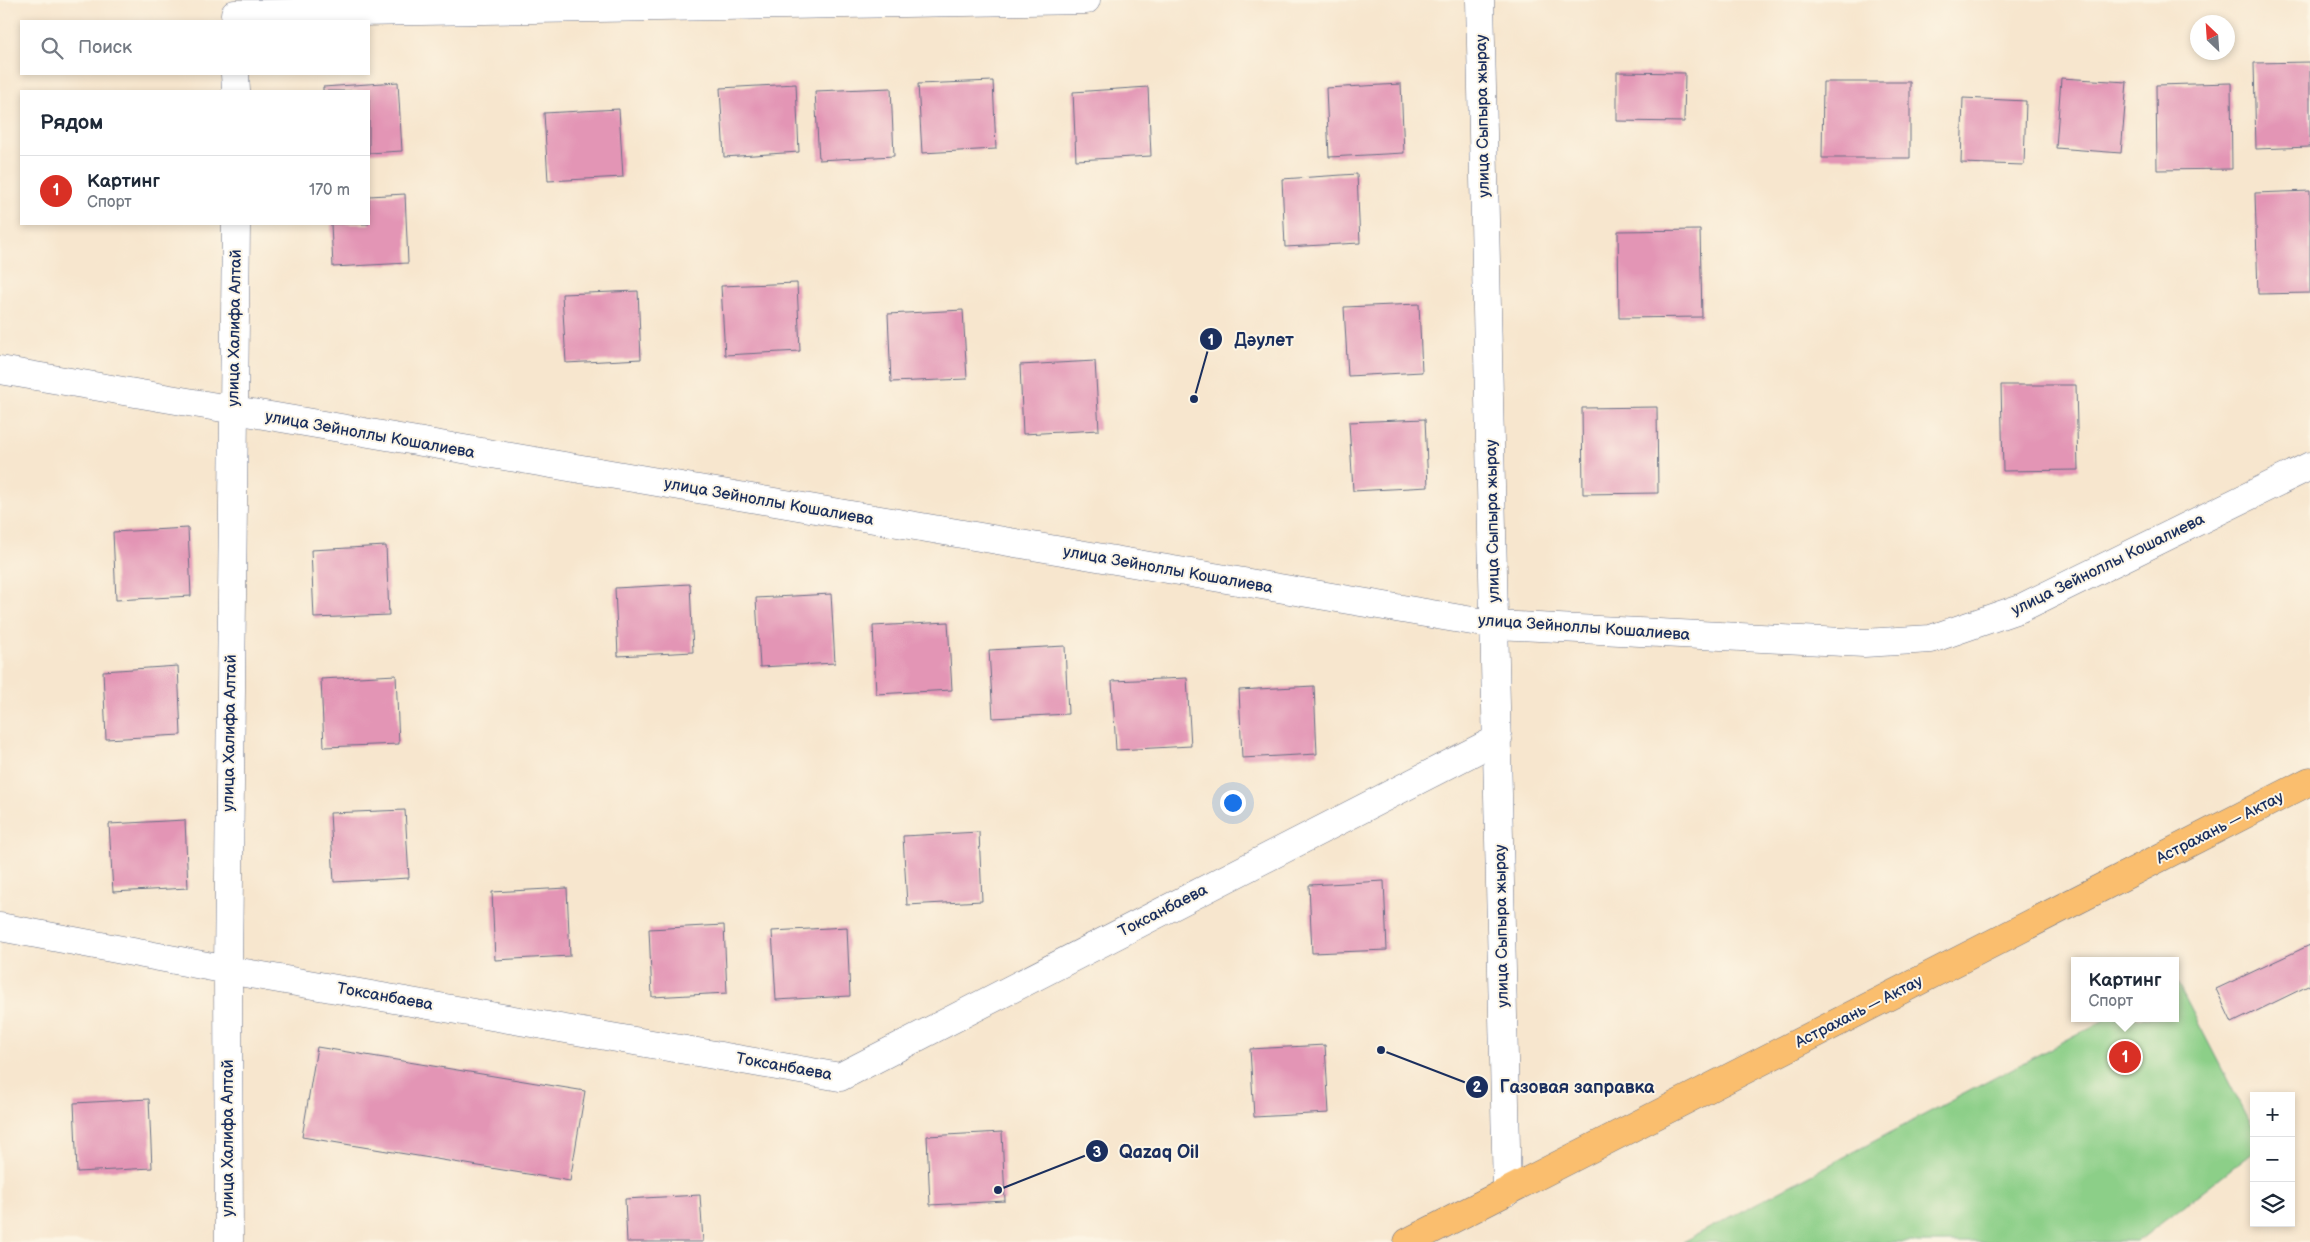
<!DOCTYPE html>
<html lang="ru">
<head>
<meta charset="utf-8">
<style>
	body { margin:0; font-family:"Balsamiq Sans",sans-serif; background:#f2f2f3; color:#1f2937 }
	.controls { position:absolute; right:15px; bottom:15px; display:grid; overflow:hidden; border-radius:0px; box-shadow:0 2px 8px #0003 }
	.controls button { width:45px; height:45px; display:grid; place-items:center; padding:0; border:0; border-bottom:1px solid #e0e1e3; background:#fff; color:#1f2937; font:25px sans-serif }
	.compass { position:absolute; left:2190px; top:15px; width:45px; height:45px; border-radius:50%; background:#fff; box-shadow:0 2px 8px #0003; rotate:335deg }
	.you { position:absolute; left:1232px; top:802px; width:18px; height:18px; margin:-12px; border:4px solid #fff; border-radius:50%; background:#1a73e8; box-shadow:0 0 0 8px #1a73e833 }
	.badge { display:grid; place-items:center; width:32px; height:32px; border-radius:50%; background:#d93025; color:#fff; font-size:16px; font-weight:700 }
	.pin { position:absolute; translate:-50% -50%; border:2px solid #fff; box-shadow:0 1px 5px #0006 }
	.popup { position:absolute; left:2071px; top:957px; width:108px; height:65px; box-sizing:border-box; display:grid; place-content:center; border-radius:0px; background:#fff; filter:drop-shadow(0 1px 4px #0005); font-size:16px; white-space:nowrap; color:#747a83 }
	.popup b { font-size:19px; color:#1f2937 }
	.popup::after { content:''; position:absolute; left:50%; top:100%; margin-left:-10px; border:10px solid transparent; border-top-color:#fff }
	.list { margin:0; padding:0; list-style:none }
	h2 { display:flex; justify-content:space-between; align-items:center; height:65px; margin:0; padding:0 20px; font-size:21px }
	h2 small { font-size:16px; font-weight:400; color:#747a83 }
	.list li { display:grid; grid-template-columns:32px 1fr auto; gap:15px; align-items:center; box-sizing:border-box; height:70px; padding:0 20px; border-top:1px solid #e0e1e3 }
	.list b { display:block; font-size:19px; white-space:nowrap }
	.list p { margin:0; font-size:16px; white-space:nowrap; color:#747a83 }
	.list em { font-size:16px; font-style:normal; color:#747a83 }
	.icon { flex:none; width:28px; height:28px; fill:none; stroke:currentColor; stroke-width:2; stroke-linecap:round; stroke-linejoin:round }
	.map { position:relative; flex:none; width:2310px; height:1242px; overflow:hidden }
	.search { position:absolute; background:#fff; box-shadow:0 2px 8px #0003; left:20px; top:20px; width:350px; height:55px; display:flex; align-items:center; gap:12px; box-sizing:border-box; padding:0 18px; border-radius:0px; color:#747a83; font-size:19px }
	.panel { position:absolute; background:#fff; box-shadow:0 2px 8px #0003; left:20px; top:90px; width:350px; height:135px; border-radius:0px }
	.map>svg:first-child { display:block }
</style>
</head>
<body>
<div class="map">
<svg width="2310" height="1242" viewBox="0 0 2310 1242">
	<rect width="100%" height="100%" fill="#fcf5e5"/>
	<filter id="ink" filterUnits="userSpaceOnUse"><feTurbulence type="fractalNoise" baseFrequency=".02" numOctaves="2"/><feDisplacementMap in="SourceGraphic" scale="10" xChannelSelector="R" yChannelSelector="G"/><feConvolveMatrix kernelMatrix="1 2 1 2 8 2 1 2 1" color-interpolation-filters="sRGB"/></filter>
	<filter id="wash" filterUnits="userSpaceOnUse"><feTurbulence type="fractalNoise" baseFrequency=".0096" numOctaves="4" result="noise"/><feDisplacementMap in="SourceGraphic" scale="20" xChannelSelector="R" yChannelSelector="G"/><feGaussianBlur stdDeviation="1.12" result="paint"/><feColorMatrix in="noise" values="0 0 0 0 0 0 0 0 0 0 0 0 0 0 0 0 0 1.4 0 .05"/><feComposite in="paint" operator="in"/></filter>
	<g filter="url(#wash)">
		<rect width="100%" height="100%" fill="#f7e6ce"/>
		<path fill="#8ccf88" stroke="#547f73" d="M2177,982L2254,1131V1151L2137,1242H1683L2108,1018H2175V983Z"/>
		<g id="blocks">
			<path fill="#e395b5" d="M2310,62V147L2256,149L2254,63Z
				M1617,72L1685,73L1684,122L1617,121Z
				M2061,78L2127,82L2121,153L2056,148Z
				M993,81L996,149L922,153L918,84Z
				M398,82L402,151L369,153V91H323V87Z
				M1823,82H1910V158H1822Z
				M2231,83L2232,169L2157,170L2156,85Z
				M796,84L799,152L724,157L720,88Z
				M1401,84L1404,153L1329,157L1326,88Z
				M1148,87L1151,156L1076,160L1073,92Z
				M891,88L894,156L819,160L815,91Z
				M1963,98L2026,101L2024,165L1961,163Z
				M619,109L623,177L548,181L544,113Z
				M1357,174L1360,243L1285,247L1282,179Z
				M2310,191V293L2258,294L2255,193Z
				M405,194L408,263L333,267L331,224H369V196Z
				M1700,230L1702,317L1619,318L1618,231Z
				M797,283L800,351L725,355L721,286Z
				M638,291L641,359L566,363L562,294Z
				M1419,304L1422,372L1348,376L1344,307Z
				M963,310L967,379L891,382L888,314Z
				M1095,361L1099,430L1023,434L1020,365Z
				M2001,385H2076L2078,470L2003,471Z
				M1657,407L1658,493L1583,494L1582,408Z
				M1425,419L1428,487L1353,491L1349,422Z
				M188,528L191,596L116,600L113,532Z
				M386,546L389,615L314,618L311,550Z
				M690,584L693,652L618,656L615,588Z
				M831,594L835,663L760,667L756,598Z
				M948,622L952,690L876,694L873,626Z
				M1065,646L1068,714L993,718L989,650Z
				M178,666L181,735L106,739L103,671Z
				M396,675L399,744L324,747L321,679Z
				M1187,678L1191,746L1116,750L1112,681Z
				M1314,686L1317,754L1242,758L1239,690Z
				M405,810L409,878L334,882L330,813Z
				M185,820L188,888L113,892L109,824Z
				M979,832L982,901L907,905L903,836Z
				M1384,881L1387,950L1312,953L1309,885Z
				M567,888L570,956L495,960L492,892Z
				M724,925L727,993L652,997L649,929Z
				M847,927L850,996L776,1000L772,931Z
				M2310,945V985L2232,1023L2216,989Z
				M1325,1045L1329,1113L1254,1117L1250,1049Z
				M317,1047L585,1091L570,1181L302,1137Z
				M149,1099L152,1168L77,1172L74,1103Z
				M1002,1132L1005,1201L930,1205L927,1136Z
				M700,1195L703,1242H627L625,1199Z"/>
		</g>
	</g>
	<g filter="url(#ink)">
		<use href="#blocks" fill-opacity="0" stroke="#686f85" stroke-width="1"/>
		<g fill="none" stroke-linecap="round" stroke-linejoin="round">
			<defs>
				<path id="minor" d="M1480,0L1507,1192
					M235,14L1086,0
					M235,74L236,91
					M0,370L1496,625L1864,643L1931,639L2021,608L2310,466
					M0,927L228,970L840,1077L1498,739
					M229,1242L228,970L236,224"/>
				<path id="trunk" d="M1408,1242L2310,781"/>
			</defs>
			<use href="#minor" stroke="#686f85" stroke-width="29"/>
			<use href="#trunk" stroke="#686f85" stroke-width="29"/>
			<use href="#minor" stroke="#fff" stroke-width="28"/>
			<use href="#trunk" stroke="#fabe6e" stroke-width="28"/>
		</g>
	</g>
	<g text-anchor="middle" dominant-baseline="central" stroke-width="4" stroke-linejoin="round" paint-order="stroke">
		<g font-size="16" fill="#1b2f5e" stroke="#fcf5e5">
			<text transform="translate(1483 116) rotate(-91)">улица Сыпыра жырау</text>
			<text transform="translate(235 328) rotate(-89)">улица Халифа Алтай</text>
			<text transform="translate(370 435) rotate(10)">улица Зейноллы Кошалиева</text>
			<text transform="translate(769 502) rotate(10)">улица Зейноллы Кошалиева</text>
			<text transform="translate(1493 521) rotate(-91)">улица Сыпыра жырау</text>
			<text transform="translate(2108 565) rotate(-26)">улица Зейноллы Кошалиева</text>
			<text transform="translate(1168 570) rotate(10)">улица Зейноллы Кошалиева</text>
			<text transform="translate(1584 628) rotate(4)">улица Зейноллы Кошалиева</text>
			<text transform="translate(230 733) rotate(-89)">улица Халифа Алтай</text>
			<text transform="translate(2220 828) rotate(-27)">Астрахань — Актау</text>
			<text transform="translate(1163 911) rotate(-27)">Токсанбаева</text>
			<text transform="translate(1502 926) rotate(-91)">улица Сыпыра жырау</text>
			<text transform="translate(385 997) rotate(10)">Токсанбаева</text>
			<text transform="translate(1859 1012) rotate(-27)">Астрахань — Актау</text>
			<text transform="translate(784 1067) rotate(10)">Токсанбаева</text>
			<text transform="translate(228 1138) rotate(-90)">улица Халифа Алтай</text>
		</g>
	</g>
	<path fill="none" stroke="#1b2f5e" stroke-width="2" d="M1194 399L1211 339M1381 1050L1477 1087M998 1190L1097 1151"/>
	<g fill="#1b2f5e" stroke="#fcf5e5" stroke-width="2">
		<circle cx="1194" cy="399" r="5"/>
		<circle cx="1381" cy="1050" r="5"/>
		<circle cx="998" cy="1190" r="5"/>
		<circle cx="1211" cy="339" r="12"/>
		<circle cx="1477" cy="1087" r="12"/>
		<circle cx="1097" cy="1151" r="12"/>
	</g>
	<g font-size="15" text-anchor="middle" font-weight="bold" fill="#fff">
		<text x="1211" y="345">1</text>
		<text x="1477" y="1092">2</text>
		<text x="1097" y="1157">3</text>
	</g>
	<g font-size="18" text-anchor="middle" font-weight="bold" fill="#1b2f5e" stroke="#fcf5e5" stroke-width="4" stroke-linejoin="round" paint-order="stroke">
		<text x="1264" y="346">Дәулет</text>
		<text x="1577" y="1093">Газовая заправка</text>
		<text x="1159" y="1158">Qazaq Oil</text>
	</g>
</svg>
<div class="controls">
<button>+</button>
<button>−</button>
<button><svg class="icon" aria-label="layers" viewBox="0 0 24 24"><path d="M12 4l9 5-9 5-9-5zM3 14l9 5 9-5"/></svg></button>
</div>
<svg class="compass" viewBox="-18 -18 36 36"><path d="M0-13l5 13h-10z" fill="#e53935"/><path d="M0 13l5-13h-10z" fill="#747a83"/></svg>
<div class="you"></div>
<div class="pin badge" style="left:2125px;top:1057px">1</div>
<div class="popup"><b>Картинг</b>Спорт</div>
<div class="search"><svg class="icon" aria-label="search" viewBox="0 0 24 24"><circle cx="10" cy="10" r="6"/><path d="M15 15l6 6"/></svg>Поиск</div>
<section class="panel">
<h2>Рядом<small></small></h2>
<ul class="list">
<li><span class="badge">1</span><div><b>Картинг</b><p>Спорт</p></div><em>170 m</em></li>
</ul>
</section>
</div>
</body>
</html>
